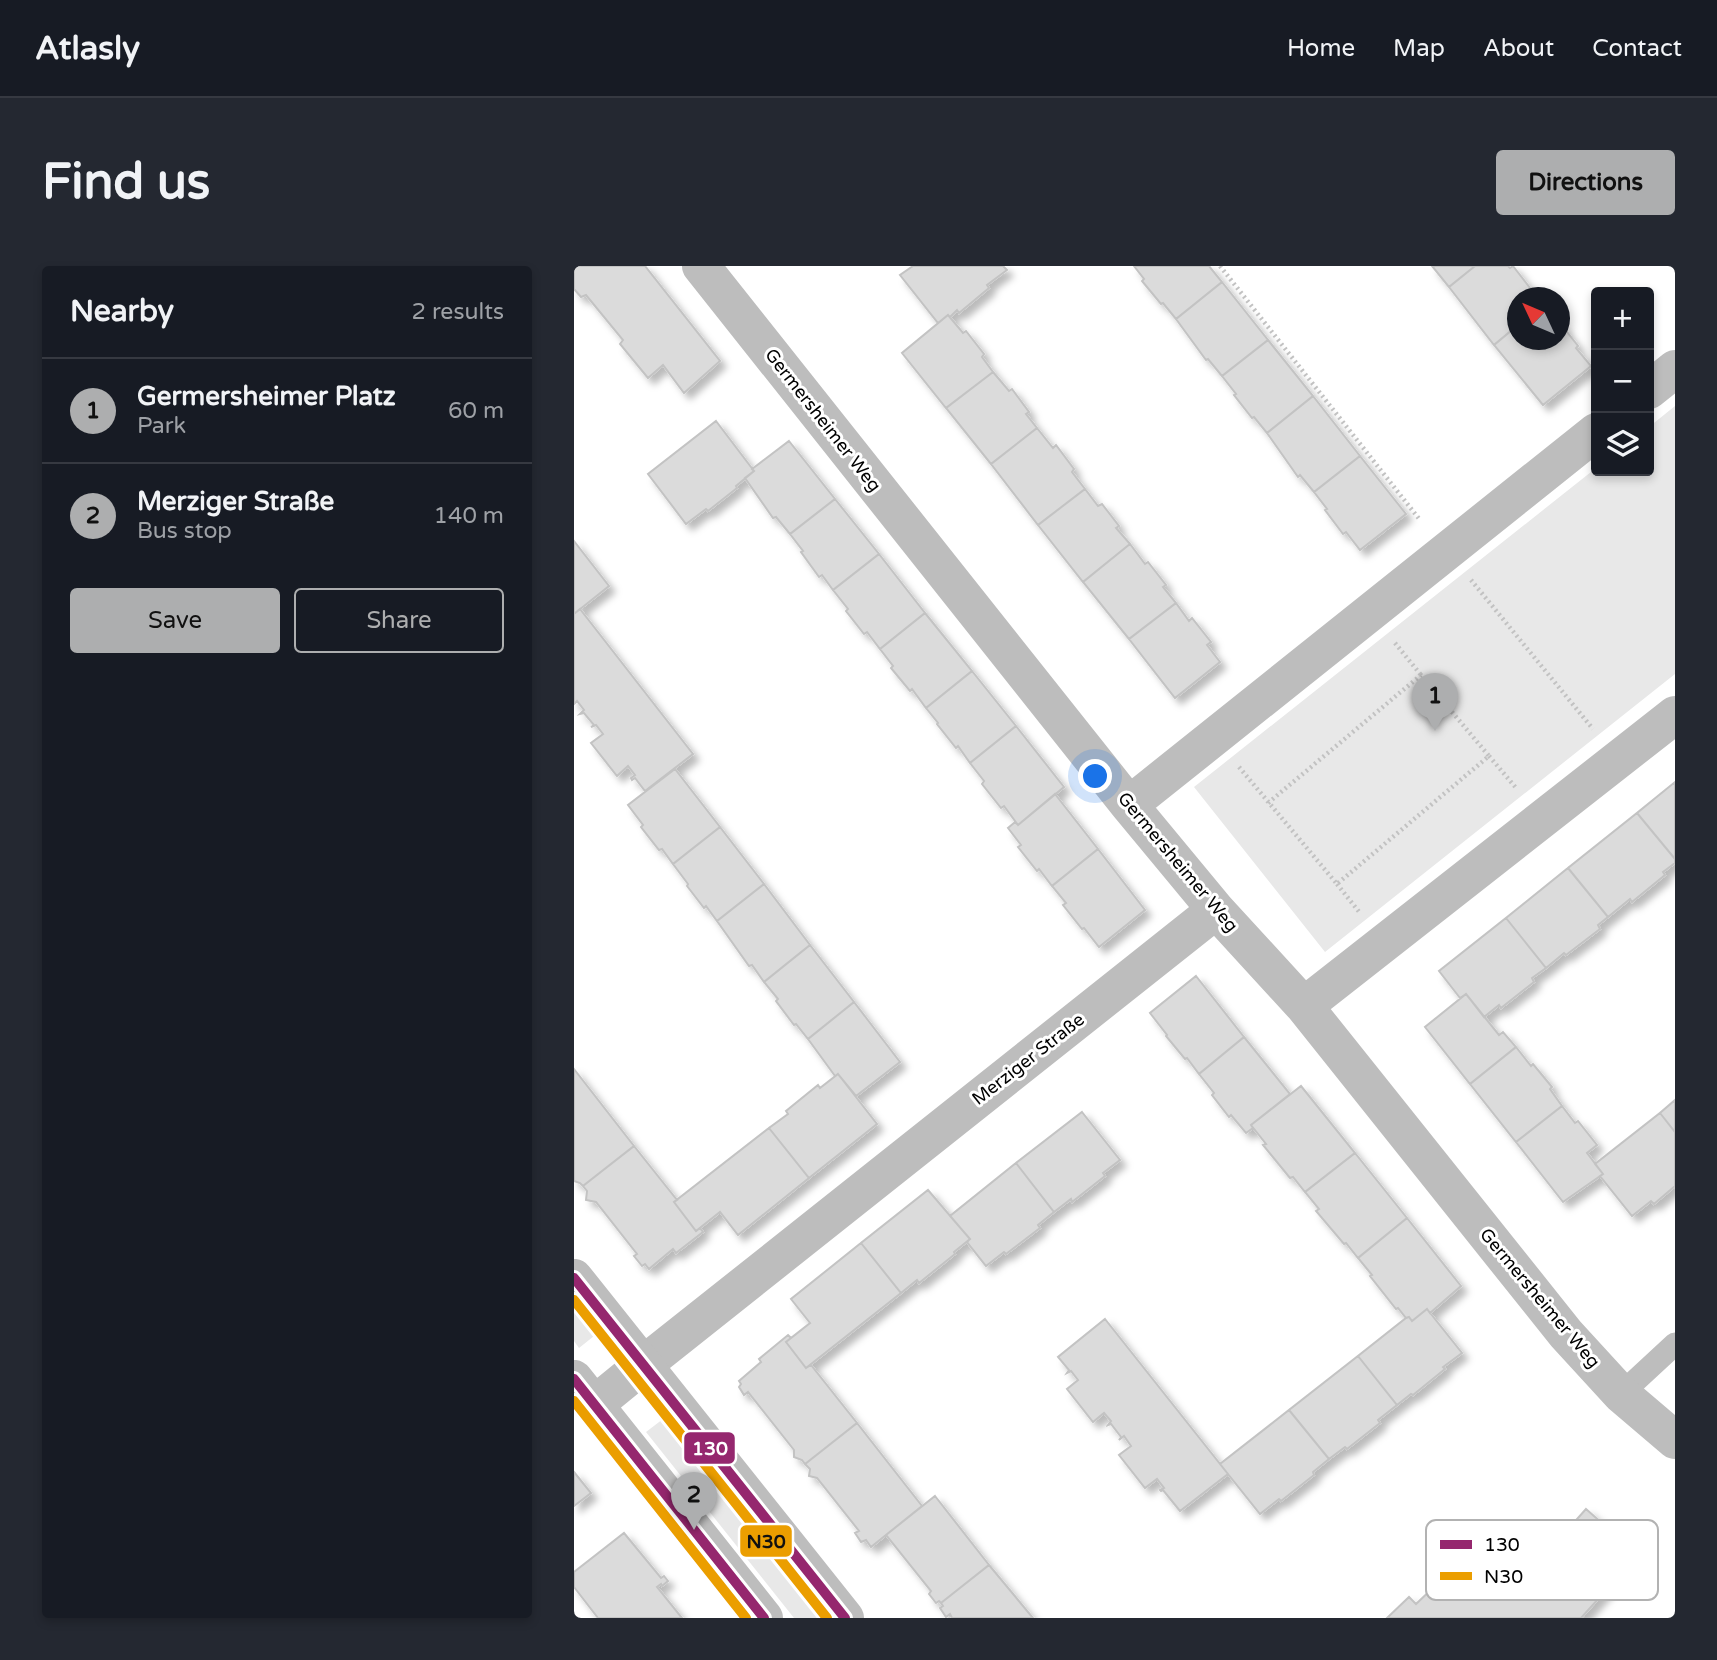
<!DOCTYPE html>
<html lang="en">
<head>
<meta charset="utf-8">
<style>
	body { margin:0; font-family:"Varela Round",sans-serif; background:#242831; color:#f1f3f6 }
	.controls { position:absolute; right:21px; top:21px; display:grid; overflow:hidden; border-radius:7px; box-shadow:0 4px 10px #0003 }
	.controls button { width:63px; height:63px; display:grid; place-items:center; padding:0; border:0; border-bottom:2px solid #363941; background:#171b24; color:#f1f3f6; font:35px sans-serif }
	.compass { position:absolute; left:933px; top:21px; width:63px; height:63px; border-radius:50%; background:#171b24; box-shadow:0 4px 10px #0003; rotate:314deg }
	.you { position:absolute; left:522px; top:511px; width:24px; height:24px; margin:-18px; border:5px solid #fff; border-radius:50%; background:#1a73e8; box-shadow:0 0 0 10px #1a73e833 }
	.badge { display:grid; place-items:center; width:46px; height:46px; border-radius:50%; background:#adaeaf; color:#111; font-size:23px; font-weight:700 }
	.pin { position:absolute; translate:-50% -58px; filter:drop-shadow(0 2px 4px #0008) }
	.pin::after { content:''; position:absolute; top:37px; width:24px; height:21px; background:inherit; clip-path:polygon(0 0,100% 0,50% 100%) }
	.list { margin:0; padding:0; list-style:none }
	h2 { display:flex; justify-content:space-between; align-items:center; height:91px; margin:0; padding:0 28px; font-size:30px }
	h2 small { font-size:23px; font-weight:400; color:#9ea1a6 }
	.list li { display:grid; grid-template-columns:46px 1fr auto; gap:21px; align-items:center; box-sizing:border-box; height:105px; padding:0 28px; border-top:2px solid #363941 }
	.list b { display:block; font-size:26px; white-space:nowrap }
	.list p { margin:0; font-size:23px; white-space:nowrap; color:#9ea1a6 }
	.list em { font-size:23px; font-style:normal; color:#9ea1a6 }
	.actions { display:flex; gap:14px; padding:21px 28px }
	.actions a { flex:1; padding:16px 0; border:2px solid #adaeaf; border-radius:7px; text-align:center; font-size:24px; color:#adaeaf }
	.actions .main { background:#adaeaf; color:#111 }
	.icon { flex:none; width:38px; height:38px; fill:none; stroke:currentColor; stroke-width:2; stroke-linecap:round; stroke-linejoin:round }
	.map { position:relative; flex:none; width:1101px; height:1352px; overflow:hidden; border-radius:7px }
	header { display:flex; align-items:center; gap:42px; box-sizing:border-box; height:98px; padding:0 35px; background:#171b24; border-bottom:2px solid #363941 }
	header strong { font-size:33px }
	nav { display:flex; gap:38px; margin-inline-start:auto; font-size:24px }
	.intro { display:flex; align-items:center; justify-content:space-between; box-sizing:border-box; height:168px; padding:0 42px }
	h1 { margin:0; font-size:49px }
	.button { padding:18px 32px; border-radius:7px; background:#adaeaf; color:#111; font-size:24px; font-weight:700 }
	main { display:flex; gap:42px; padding:0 42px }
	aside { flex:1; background:#171b24; border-radius:7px; box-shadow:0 4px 10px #0003 }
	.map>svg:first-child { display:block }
</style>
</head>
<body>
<header>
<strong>Atlasly</strong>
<nav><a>Home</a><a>Map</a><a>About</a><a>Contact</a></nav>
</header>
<div class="intro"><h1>Find us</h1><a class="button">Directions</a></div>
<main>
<aside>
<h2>Nearby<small>2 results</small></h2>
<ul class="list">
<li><span class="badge">1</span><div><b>Germersheimer Platz</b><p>Park</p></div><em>60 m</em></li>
<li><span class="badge">2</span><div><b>Merziger Straße</b><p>Bus stop</p></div><em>140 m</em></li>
</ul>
<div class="actions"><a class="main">Save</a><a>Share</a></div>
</aside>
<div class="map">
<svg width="1101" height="1352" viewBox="0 0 1101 1352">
	<defs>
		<filter id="shadow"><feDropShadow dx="6" dy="6" stdDeviation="3.5" flood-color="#0004"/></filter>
	</defs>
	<rect width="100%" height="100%" fill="#fff"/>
	<path fill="#e8e8e8" d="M1101,140V408L751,686L620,521L1022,202V205H1075V161Z
		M0,1045L20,1070L5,1082L0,1075Z
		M89,1153L248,1352H220L72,1166Z"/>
	<path fill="#dbdbdb" stroke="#c3c3c3" stroke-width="2" filter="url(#shadow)" d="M0,0H71L146,95L110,127L89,99L74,112L46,78L49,74L12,29L7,31L0,23Z
		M339,0H429L433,4L413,19L415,22L385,47L383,44L376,51L374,49L364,57L326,9Z
		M560,0H635L648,16L602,53L589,37L587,38L568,15L570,13Z
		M858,0H901L875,21Z
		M901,0H934L936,2L939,0L956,22L954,24L960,32H944V59L920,79L875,21Z
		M648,16L694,74L648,110L634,93L632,94L602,53Z
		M374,49L389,67L392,65L410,88L408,91L419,106L372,142L328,87Z
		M986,57L1004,80L1002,82L1017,100L969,139L920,79L944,59V74H986Z
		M694,74L739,130L693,167L680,151L678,152L660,129L662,128L648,110Z
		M419,106L435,125L438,123L455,146L452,148L463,162L417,198L372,142Z
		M739,130L786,190L740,226L726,209L724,211L693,167Z
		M142,155L180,205L162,220L163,222L134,245L132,243L112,258L74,208Z
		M463,162L479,182L482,179L500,203L498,206L511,223L464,259L417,198Z
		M215,175L261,233L216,268L202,251L199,252L171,212L180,205L178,203Z
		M786,190L832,248L786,284L772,266L769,268L751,244L753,243L740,226Z
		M511,223L524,240L528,238L545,260L542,262L556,278L509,316L464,259Z
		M261,233L305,288L259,324L248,309L245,311L227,286L229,285L216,268Z
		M0,275L35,320L0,348Z
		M556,278L571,298L574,296L592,319L589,321L602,337L555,373L509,316Z
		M305,288L351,347L306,383L293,366L290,368L272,345L274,343L259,324Z
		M602,337L615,355L618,352L637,376L633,379L646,396L601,432L555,373Z
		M6,343L119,488L71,525L61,512L58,514L57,512L61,509L54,500L43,510L17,477L29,468L22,459L17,461L20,459L10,447L6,448L10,444L3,435L0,438V348Z
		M351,347L398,405L352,442L338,423L336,425L317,402L319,400L306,383Z
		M398,405L442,460L396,497L384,480L382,482L363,458L364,457L352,442Z
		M442,460L490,521L444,559L430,540L427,542L408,518L410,515L396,497Z
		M101,503L146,561L99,598L88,583L85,584L67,561L69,559L54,539Z
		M1101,516V593L1063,547Z
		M481,528L524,583L478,620L465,603L463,605L444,581L447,579L434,562L441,556L444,559Z
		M1063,547L1101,593V597L1089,606L1091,609L1058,636L1056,633L1034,651L994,602Z
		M146,561L190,618L143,655L132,640L130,642L113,620L114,618L99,598Z
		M524,583L571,644L525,681L510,662L508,663L489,639L492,637L478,620Z
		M994,602L1034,651L1024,659L1026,663L992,689L990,687L972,702L932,652Z
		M190,618L236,679L190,716L178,699L175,700L143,655Z
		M932,652L972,702L958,712L960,716L927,742L925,739L910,751L892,728L886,732L865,705Z
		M236,679L280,736L234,773L222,758L220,759L202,735L204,733L190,716Z
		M622,710L670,771L625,808L613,792L611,793L592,770L593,769L576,747Z
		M892,728L925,769L929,766L942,781L896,818L851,761Z
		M280,736L326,796L282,830L264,808L261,810L234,773Z
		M670,771L716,828L677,859L679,862L672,867L657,849L655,851L638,829L640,827L625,808Z
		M942,781L957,800L959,798L978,821L976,823L988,840L942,876L896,818Z
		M0,803L60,880L9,920L6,917L0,915Z
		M264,808L303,858L235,912L195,862L214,848L212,845L244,819L246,822Z
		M727,820L781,887L731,926L719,911L716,912L689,879L692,878L677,859Z
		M1101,834V866L1086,847Z
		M988,840L1001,857L1004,855L1023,879L1013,887L1029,908L989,936L942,876Z
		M508,846L546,894L529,907L531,910L498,936L497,933L480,946L442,897Z
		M1086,847L1101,866V920L1080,938L1077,935L1058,950L1026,910L1029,908L1021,898Z
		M195,862L235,912L164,969L146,946L122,965L100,936Z
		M60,880L103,934L100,936L122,965L126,962L129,966L102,987L99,983L75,1003L71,998L68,1000L60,990L63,988L22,936L12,934L13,925L9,920Z
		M781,887L833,952L784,992L772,977L770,978L742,945L745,943L731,926Z
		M442,897L480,946L464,959L466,962L432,988L430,986L412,1000L393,976L396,973L376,950Z
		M354,924L396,973L380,986L381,988L345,1017L343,1014L327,1027L287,977Z
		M833,952L887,1020L856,1047L853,1043L838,1055L835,1051L832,1052L824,1042L822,1043L796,1010L798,1009L784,992Z
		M287,977L327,1027L232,1102L212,1076L236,1057L217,1033Z
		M853,1043L888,1087L869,1101L871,1103L839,1129L837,1128L823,1139L784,1090L832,1052L835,1051L838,1055Z
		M531,1053L654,1208L606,1245L589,1224L587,1225L586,1224L590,1222L583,1213L571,1222L545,1189L557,1180L550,1170L545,1174L547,1171L537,1158L534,1159L537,1155L530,1147L519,1156L493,1123L504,1114L497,1105L493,1107L495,1104L484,1091Z
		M214,1069L217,1072L212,1076L232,1102L237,1099L283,1157L231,1198L228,1194L220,1191V1184L174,1126L170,1129L165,1121L167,1118L165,1115L187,1096L185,1093Z
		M784,1090L823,1139L804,1154L806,1157L773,1183L771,1181L755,1193L715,1144Z
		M715,1144L755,1193L739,1206L740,1209L707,1235L705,1233L686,1248L646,1198Z
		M283,1157L348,1240L297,1281L292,1274L287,1276L281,1267L285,1265L243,1212L235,1210L236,1203L231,1198Z
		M0,1206L17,1227L0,1240Z
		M361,1230L415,1299L367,1337L365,1335L362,1337L355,1328L357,1325L312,1269Z
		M1012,1243L1064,1289L1007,1352H813L835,1331L842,1338L924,1260L962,1299Z
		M50,1267L87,1312L90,1310L94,1315L88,1320L87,1318L83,1321L108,1352H24L0,1321V1306Z
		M415,1299L459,1352H378L376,1348L372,1351L366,1342L369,1340L367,1337Z"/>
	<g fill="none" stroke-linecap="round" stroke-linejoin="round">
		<path stroke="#c2c2c2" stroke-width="4.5" stroke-dasharray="2 3.5" stroke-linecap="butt" d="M646,0L846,254
			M897,314L1019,463
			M821,377L847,409
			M915,490L943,523
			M665,501L763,618L915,490L847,409L694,537
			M763,618L786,647"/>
		<path stroke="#bdbdbd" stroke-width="23" d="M1047,1128L1101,1078"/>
		<path stroke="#bdbdbd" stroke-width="38" d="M127,0L555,539L642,644L730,740L992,1068L1047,1128L1101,1174
			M1075,124L1101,103
			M555,539L1022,166
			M730,740L1101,449
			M69,1099L642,644"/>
		<path stroke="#bdbdbd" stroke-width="38" d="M0,1012L271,1352
			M0,1113L190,1352
			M20,1139L69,1099"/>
		<defs>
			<path id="bus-1" d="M0,1012L271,1352
				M0,1113L190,1352"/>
			<path id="bus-2" d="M0,1034L253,1352
				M0,1135L172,1352"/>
		</defs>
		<use href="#bus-1" stroke="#fff" stroke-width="16"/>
		<use href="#bus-2" stroke="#fff" stroke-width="16"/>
		<use href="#bus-1" stroke="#95276e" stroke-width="10"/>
		<use href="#bus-2" stroke="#eb9e00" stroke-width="10"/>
	</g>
	<g text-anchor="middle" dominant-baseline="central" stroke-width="6" stroke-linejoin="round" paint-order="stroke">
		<g font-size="18" fill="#000" stroke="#fff">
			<text transform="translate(249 154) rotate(52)">Germersheimer Weg</text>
			<text transform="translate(604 596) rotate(50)">Germersheimer Weg</text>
			<text transform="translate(454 793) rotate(-38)">Merziger Straße</text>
			<text transform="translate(966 1032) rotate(50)">Germersheimer Weg</text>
		</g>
	</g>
	<rect x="852" y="1254" width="232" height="80" rx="10" fill="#fff" stroke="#b2b2b2" stroke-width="2"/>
	<rect x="866" y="1274" width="32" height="9" fill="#95276e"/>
	<rect x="866" y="1306" width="32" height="8" fill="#eb9e00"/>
	<g font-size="19" fill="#000">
		<text x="910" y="1285">130</text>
		<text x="910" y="1317">N30</text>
	</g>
	<g stroke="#fff" stroke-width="2.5">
		<rect x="109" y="1165" width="53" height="34" rx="7" fill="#95276e"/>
		<rect x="165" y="1258" width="54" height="34" rx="7" fill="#eb9e00"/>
	</g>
	<g font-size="19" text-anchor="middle" font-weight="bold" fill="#fff">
		<text x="136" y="1189">130</text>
	</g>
	<g font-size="19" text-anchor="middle" font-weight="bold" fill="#111">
		<text x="192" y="1282">N30</text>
	</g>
</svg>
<div class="controls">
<button>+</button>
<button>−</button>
<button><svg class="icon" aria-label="layers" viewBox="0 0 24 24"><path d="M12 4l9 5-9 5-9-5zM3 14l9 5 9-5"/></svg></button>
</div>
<svg class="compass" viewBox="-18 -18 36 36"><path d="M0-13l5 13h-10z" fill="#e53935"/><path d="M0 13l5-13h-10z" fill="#9ea1a6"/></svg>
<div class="you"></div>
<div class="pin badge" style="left:861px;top:465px">1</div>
<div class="pin badge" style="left:120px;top:1264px">2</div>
</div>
</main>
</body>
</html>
